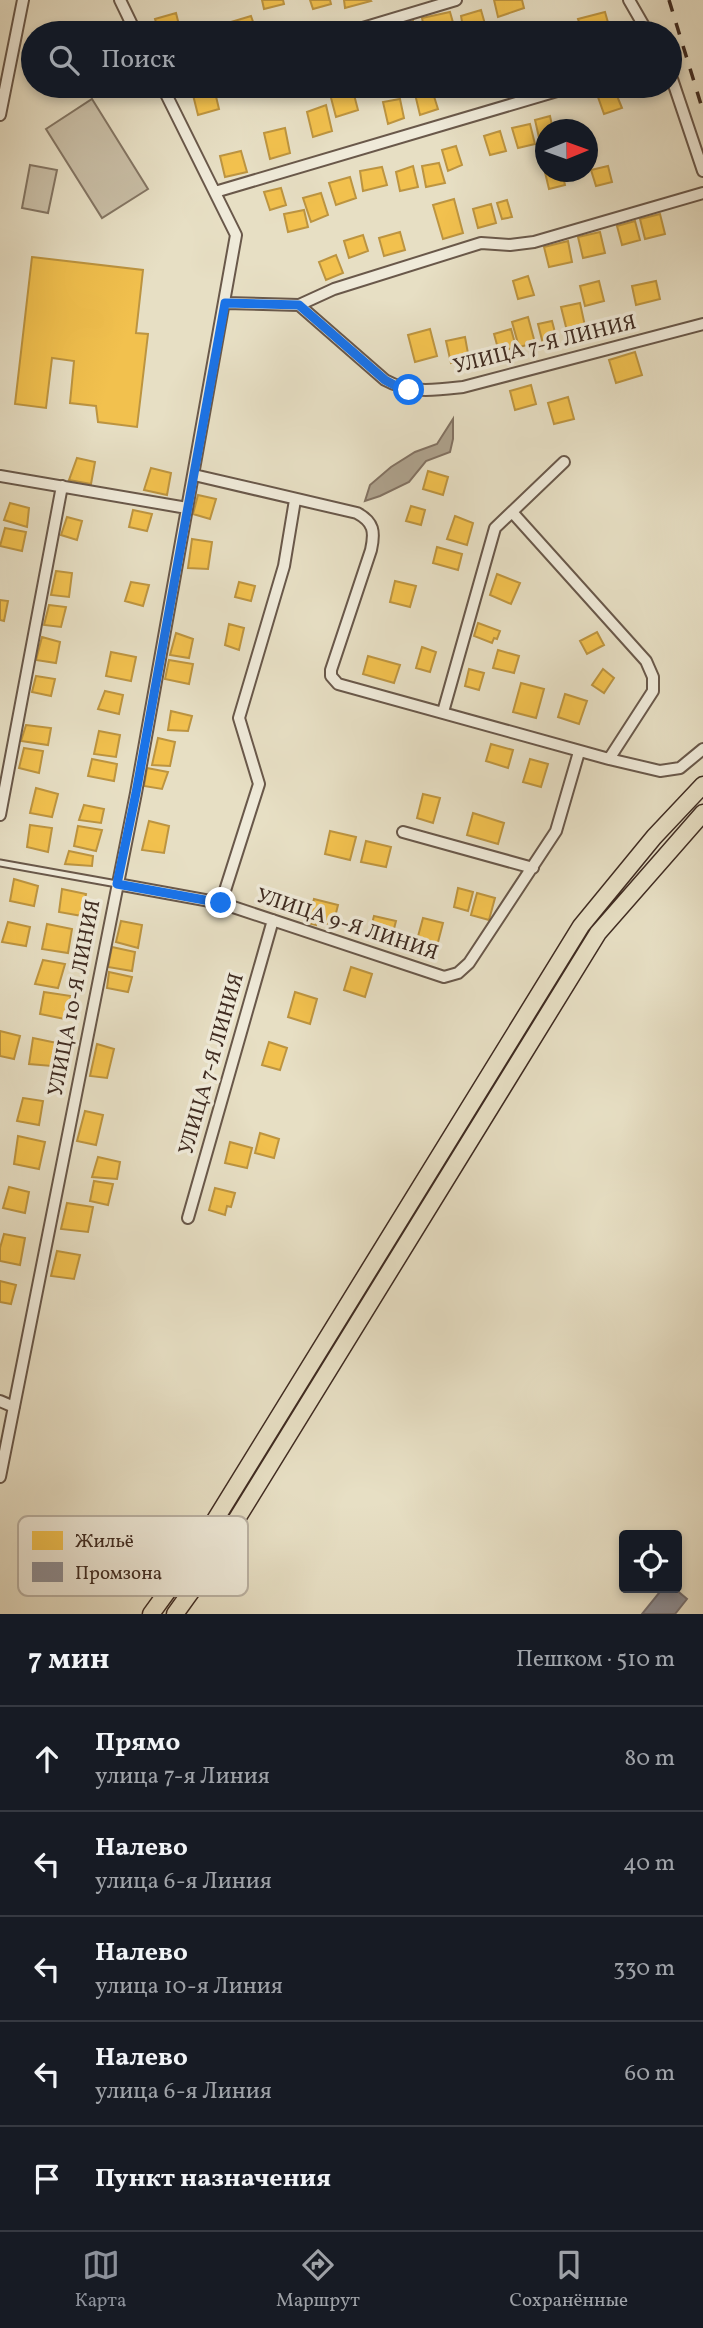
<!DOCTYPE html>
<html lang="ru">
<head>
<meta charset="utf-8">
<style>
	body { margin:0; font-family:Vollkorn,serif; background:#20242c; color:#f1f3f6 }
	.controls { position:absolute; right:21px; bottom:21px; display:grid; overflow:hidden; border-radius:7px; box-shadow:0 4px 10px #0003 }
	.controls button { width:63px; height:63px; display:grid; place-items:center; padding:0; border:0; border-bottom:2px solid #363941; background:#171b24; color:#f1f3f6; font:35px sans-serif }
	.compass { position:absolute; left:535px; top:119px; width:63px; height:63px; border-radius:50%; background:#171b24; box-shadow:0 4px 10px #0003; rotate:89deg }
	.stop { position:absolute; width:21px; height:21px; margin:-16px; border:5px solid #1a73e8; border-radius:50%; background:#fff }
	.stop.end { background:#1a73e8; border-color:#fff; box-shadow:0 2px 7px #0008 }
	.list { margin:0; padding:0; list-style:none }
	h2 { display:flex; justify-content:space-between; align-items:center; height:91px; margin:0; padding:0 28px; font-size:30px }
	h2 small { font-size:23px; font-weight:400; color:#9ea1a6 }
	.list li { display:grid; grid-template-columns:46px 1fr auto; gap:21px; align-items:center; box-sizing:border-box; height:105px; padding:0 28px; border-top:2px solid #363941 }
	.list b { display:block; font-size:26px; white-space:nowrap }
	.list p { margin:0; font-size:23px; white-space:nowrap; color:#9ea1a6 }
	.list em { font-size:23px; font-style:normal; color:#9ea1a6 }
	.icon { flex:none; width:38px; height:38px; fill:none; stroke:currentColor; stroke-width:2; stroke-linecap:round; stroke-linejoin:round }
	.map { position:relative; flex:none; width:703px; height:1614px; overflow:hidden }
	.search { position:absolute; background:#171b24; box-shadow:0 4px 10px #0003; left:21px; right:21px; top:21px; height:77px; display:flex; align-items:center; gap:18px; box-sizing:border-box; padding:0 24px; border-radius:38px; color:#9ea1a6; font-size:26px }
	.sheet { height:616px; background:#171b24 }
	nav { display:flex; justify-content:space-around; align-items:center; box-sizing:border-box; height:98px; border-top:2px solid #363941; background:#171b24; font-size:19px; color:#9ea1a6 }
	nav a { display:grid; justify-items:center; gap:4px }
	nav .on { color:#8c9099 }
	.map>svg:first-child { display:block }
</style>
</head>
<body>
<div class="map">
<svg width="703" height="1614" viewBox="0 0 703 1614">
	<rect width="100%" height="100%" fill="#e7dfc4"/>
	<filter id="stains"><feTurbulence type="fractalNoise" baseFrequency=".00286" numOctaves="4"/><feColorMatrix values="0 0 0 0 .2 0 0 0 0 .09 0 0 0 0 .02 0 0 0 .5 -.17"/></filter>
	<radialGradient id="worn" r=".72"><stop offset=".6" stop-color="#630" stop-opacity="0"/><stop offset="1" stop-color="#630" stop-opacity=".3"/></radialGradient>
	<path fill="#cac0a8" stroke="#847664" stroke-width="2" d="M92,99L148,189L102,218L46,129Z
		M30,165L57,170L48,213L22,208Z"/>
	<path fill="#aea28d" stroke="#827262" stroke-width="2" d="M453,419V439L450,452L426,461L409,482L380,496L365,501L370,485L391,467L415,452L437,444Z"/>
	<path fill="#f2c14e" stroke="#bc9440" stroke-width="2" d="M262,0H283L284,4L264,9Z
		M310,0H330L331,4L313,9Z
		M344,0H370L371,1L345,8Z
		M494,0H522L524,8L498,17Z
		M481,10L487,31L464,33L461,16Z
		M450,12L456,33H425L422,18Z
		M605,12L611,33H583L578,19Z
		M176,13L181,33H159L155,19Z
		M251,16L257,33H233L231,22Z
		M413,21L417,33H386L385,31Z
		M450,86H470L472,92L452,96Z
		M352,87L358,110L336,117L330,94Z
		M214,88L219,109L198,115L193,95Z
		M432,90L438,109L420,115L415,94Z
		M615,91L622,108L604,114L598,97Z
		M400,99L404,118L388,124L383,102Z
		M326,105L332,131L313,137L307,112Z
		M550,116L553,130H546V141L540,142L535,120Z
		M530,124L535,144L518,148L512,128Z
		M285,128L290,153L270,159L264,133Z
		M500,131L506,151L490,155L484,136Z
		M456,146L462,165L448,171L442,150Z
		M241,151L247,172L225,177L220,156Z
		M439,163L445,183L426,187L422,166Z
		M413,166L418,187L400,191L396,172Z
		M608,166L612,182L596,186L591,170Z
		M382,167L387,185L363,191L360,171Z
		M544,168H546V172H562L565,185L549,189Z
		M350,177L356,198L336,205L329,183Z
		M281,188L286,205L270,210L264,192Z
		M321,193L328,215L311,222L303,198Z
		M454,199L463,233L443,239L433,205Z
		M507,200L512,217L502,219L497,203Z
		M491,204L496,223L478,228L473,209Z
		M304,210L308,227L288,232L284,214Z
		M660,214L665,234L645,239L640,219Z
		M635,221L640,240L622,245L617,226Z
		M400,232L405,250L384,256L379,238Z
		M600,232L605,253L583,258L578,237Z
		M363,235L368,251L349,258L344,241Z
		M568,241L572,262L549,267L544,247Z
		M336,255L343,273L326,280L319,262Z
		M32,257L143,270L136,333L148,334L137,427L98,422L96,406L70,403L74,361L52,358L46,408L15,404Z
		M528,276L534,295L518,299L513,281Z
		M599,281L604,301L585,306L580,286Z
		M656,281L660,299L636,305L632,286Z
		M580,303L585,326L567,331L561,307Z
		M528,317L535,343L519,347L512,322Z
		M552,321L557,340L543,344L538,324Z
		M430,329L437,356L415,362L408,335Z
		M511,329L516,347L499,352L494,334Z
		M465,337L469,359L451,363L446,341Z
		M635,352L642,375L616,383L609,360Z
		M531,385L536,404L515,410L510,391Z
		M568,397L574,419L554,424L548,403Z
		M77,458L95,462L91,484L69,480Z
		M151,468L171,473L167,495L144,490Z
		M428,471L448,477L443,495L423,489Z
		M198,495L216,499L210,519L193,514Z
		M10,503L29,508L27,527L4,520Z
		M411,506L425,510L421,525L406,521Z
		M133,510L152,514L147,531L129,527Z
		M455,516L473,523L467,545L447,539Z
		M67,517L82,521L77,540L61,535Z
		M5,528L26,532L22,551L0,546Z
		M192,539L212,542L208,569L188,568Z
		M437,547L462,554L458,570L433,563Z
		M56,571L72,573L69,597L51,595Z
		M497,574L520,583L511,604L490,595Z
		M395,581L416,586L410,607L390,602Z
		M131,582L149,585L143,606L125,601Z
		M239,582L255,586L251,601L235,597Z
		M0,600L8,601L4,621L0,620Z
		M49,605L66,607L61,627L44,625Z
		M478,623L500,631L497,639L494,638L492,643L474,636Z
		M229,624L244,628L239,650L225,645Z
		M597,632L604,645L587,654L580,641Z
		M176,633L193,639L189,658L170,655Z
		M42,637L60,642L56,663L36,660Z
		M422,647L436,652L430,672L416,668Z
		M498,650L519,656L514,673L493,668Z
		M111,652L136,657L131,681L106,676Z
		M368,656L400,665L394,683L363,674Z
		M169,660L193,664L189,684L165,679Z
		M469,669L484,673L479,690L465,686Z
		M603,669L614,678L604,693L592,685Z
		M36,676L55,679L51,696L32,692Z
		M521,683L544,689L536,718L513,712Z
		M105,691L123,695L119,714L98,709Z
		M565,694L587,701L579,724L558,717Z
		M171,711L192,716L188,731L168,730Z
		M26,725L51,728L48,745L21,741Z
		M99,731L120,735L116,757L94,754Z
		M158,738L175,742L170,766L152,765Z
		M491,744L513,750L508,768L486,761Z
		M24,748L43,751L39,773L19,768Z
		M92,759L117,764L114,781L88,776Z
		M530,759L548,764L541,787L523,782Z
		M147,768L168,772L162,789L144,786Z
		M36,788L58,794L52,817L30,813Z
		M423,794L440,798L433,823L417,818Z
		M84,805L104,809L101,823L79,820Z
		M473,813L504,823L498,844L467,835Z
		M149,821L169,826L164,853L142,850Z
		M30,825L52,828L48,852L27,847Z
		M78,826L102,830L96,851L74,846Z
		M330,831L356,837L350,860L325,854Z
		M366,841L391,847L386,867L361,862Z
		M69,851L93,856L92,866L65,864Z
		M14,879L38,886L34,906L10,901Z
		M458,888L473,892L468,911L454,907Z
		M62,889L86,894L82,916L59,912Z
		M477,893L495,898L489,920L471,915Z
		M314,899L338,905L333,925L316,922V925L308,923Z
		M374,916L396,921L390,944L368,939Z
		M423,918L443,923L437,946L417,940Z
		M121,921L142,925L138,948L116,942Z
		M8,922L30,927L26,946L2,942Z
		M47,924L72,929L68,953L42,949Z
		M112,947L135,952L132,971L108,967Z
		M43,960L65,964L58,988L35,984Z
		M351,967L372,974L365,997L344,990Z
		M109,972L132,977L128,992L107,988Z
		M44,992L71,996L65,1019L40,1014Z
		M295,992L317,999L310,1024L288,1017Z
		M0,1031L20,1036L14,1059L0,1056Z
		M33,1038L57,1043L52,1066L29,1064Z
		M269,1042L287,1048L280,1070L262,1065Z
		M97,1044L114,1049L107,1078L90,1076Z
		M23,1098L43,1101L39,1125L17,1121Z
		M85,1111L103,1115L96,1145L77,1141Z
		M260,1133L279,1139L274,1158L255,1153Z
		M18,1136L45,1142L39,1169L14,1164Z
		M230,1142L252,1148L247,1168L225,1163Z
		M98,1157L120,1162L117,1179L92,1177Z
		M94,1181L113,1184L108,1205L90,1201Z
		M9,1187L29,1192L25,1213L3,1208Z
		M215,1188L235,1193L231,1207L227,1206L225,1215L209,1210Z
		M67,1203L93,1207L88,1232L61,1229Z
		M4,1234L25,1238L20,1265L0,1261V1248Z
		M57,1251L80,1255L74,1279L51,1276Z
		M0,1281L16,1285L11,1304L0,1302Z"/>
	<path fill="#8d8d92" stroke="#767070" stroke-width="2" d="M663,1588H674L687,1599L675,1614H642Z"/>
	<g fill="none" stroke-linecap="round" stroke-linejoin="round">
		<defs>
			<path id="service" d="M0,863L117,884"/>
			<path id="minor" d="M120,0L136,33
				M629,0L648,33
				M346,33L456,0
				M670,73L703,171
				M0,115L23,0
				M215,192L574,86
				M225,303L299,305L334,289L481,243L510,245L534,242L703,193
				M299,305L385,380C410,394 436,390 463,387L703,324
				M194,475L357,513C374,522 375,532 371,550L331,670V676L338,684L609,759L653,691V677L646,661L512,512
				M0,476L187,508
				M443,712L495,528L564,462
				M609,759L660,771L680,768L703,749
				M0,815L62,486
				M403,832L533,868
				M117,884L221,903L259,784L239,718L284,566L295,500
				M221,903L444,977L458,973L469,963L556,831L579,752
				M188,1218L273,920
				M0,1401L14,1407
				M0,1477L136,793L236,235L162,86"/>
			<path id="primary" d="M151,1614L191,1559L581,926L654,837L703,785
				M175,1614L198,1582L598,933L703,813"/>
		</defs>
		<use href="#service" stroke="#69584a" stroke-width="9"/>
		<use href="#minor" stroke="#69584a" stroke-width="14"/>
		<use href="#primary" stroke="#3f2b21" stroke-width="19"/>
		<use href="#service" stroke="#efead9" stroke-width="5"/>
		<use href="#minor" stroke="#efead9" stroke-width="10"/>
		<use href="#primary" stroke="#e7dfc4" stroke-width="16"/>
		<path stroke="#3f2b21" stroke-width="3.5" stroke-dasharray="12 12" stroke-linecap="butt" d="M669,0L703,111"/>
	</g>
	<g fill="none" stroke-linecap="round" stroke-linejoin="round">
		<path stroke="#1a73e8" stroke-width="9" d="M221,903L117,884L136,793L225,303L299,305L385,380L396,386L409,390"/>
	</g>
	<g text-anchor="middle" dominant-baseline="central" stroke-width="7" stroke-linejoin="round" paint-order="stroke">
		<g font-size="21" fill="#3f2b21" stroke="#efead9">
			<text transform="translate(545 345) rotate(-14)">УЛИЦА 7-Я ЛИНИЯ</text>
			<text transform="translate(347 925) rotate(18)">УЛИЦА 9-Я ЛИНИЯ</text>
			<text transform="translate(75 998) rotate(-79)">УЛИЦА 10-Я ЛИНИЯ</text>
			<text transform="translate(212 1064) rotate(-74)">УЛИЦА 7-Я ЛИНИЯ</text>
		</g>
	</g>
	<rect x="18" y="1516" width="230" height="80" rx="10" fill="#efead9" stroke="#bab1a2" stroke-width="2"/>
	<rect x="32" y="1531" width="31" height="19" fill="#f2c14e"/>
	<rect x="32" y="1562" width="31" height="20" fill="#8d8d92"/>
	<g font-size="19" fill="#3f2b21">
		<text x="75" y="1547">Жильё</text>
		<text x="75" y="1579">Промзона</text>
	</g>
	<rect width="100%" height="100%" filter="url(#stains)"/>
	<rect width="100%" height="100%" fill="url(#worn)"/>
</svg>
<div class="controls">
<button><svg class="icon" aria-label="locate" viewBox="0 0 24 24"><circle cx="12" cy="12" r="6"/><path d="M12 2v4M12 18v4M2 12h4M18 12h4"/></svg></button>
</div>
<svg class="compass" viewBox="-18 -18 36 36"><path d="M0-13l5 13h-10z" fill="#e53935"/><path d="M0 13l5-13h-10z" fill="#9ea1a6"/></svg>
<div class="stop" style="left:409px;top:390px"></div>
<div class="stop end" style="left:221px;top:903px"></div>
<div class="search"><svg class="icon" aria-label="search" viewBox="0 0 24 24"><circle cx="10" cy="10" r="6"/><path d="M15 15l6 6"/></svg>Поиск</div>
</div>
<section class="sheet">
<h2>7 мин<small>Пешком · 510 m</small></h2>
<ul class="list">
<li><svg class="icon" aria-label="ahead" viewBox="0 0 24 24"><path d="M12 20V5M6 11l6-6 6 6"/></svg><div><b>Прямо</b><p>улица 7-я Линия</p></div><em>80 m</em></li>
<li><svg class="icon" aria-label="left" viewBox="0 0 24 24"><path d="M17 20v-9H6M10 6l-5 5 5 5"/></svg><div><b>Налево</b><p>улица 6-я Линия</p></div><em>40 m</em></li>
<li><svg class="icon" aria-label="left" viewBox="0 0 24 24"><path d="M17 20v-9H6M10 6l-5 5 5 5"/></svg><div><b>Налево</b><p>улица 10-я Линия</p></div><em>330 m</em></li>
<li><svg class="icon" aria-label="left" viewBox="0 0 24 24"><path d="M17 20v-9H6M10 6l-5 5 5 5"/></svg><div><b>Налево</b><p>улица 6-я Линия</p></div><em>60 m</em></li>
<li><svg class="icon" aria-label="arrive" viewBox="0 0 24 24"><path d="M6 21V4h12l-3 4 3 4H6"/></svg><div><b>Пункт назначения</b></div></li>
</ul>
</section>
<nav>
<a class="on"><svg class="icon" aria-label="map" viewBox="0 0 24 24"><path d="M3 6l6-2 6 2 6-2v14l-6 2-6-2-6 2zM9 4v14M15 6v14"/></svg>Карта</a>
<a><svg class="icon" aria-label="directions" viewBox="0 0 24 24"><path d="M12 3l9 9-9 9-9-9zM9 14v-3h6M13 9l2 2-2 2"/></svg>Маршрут</a>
<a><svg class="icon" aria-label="saved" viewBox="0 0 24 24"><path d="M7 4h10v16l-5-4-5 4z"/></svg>Сохранённые</a>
</nav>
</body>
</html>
